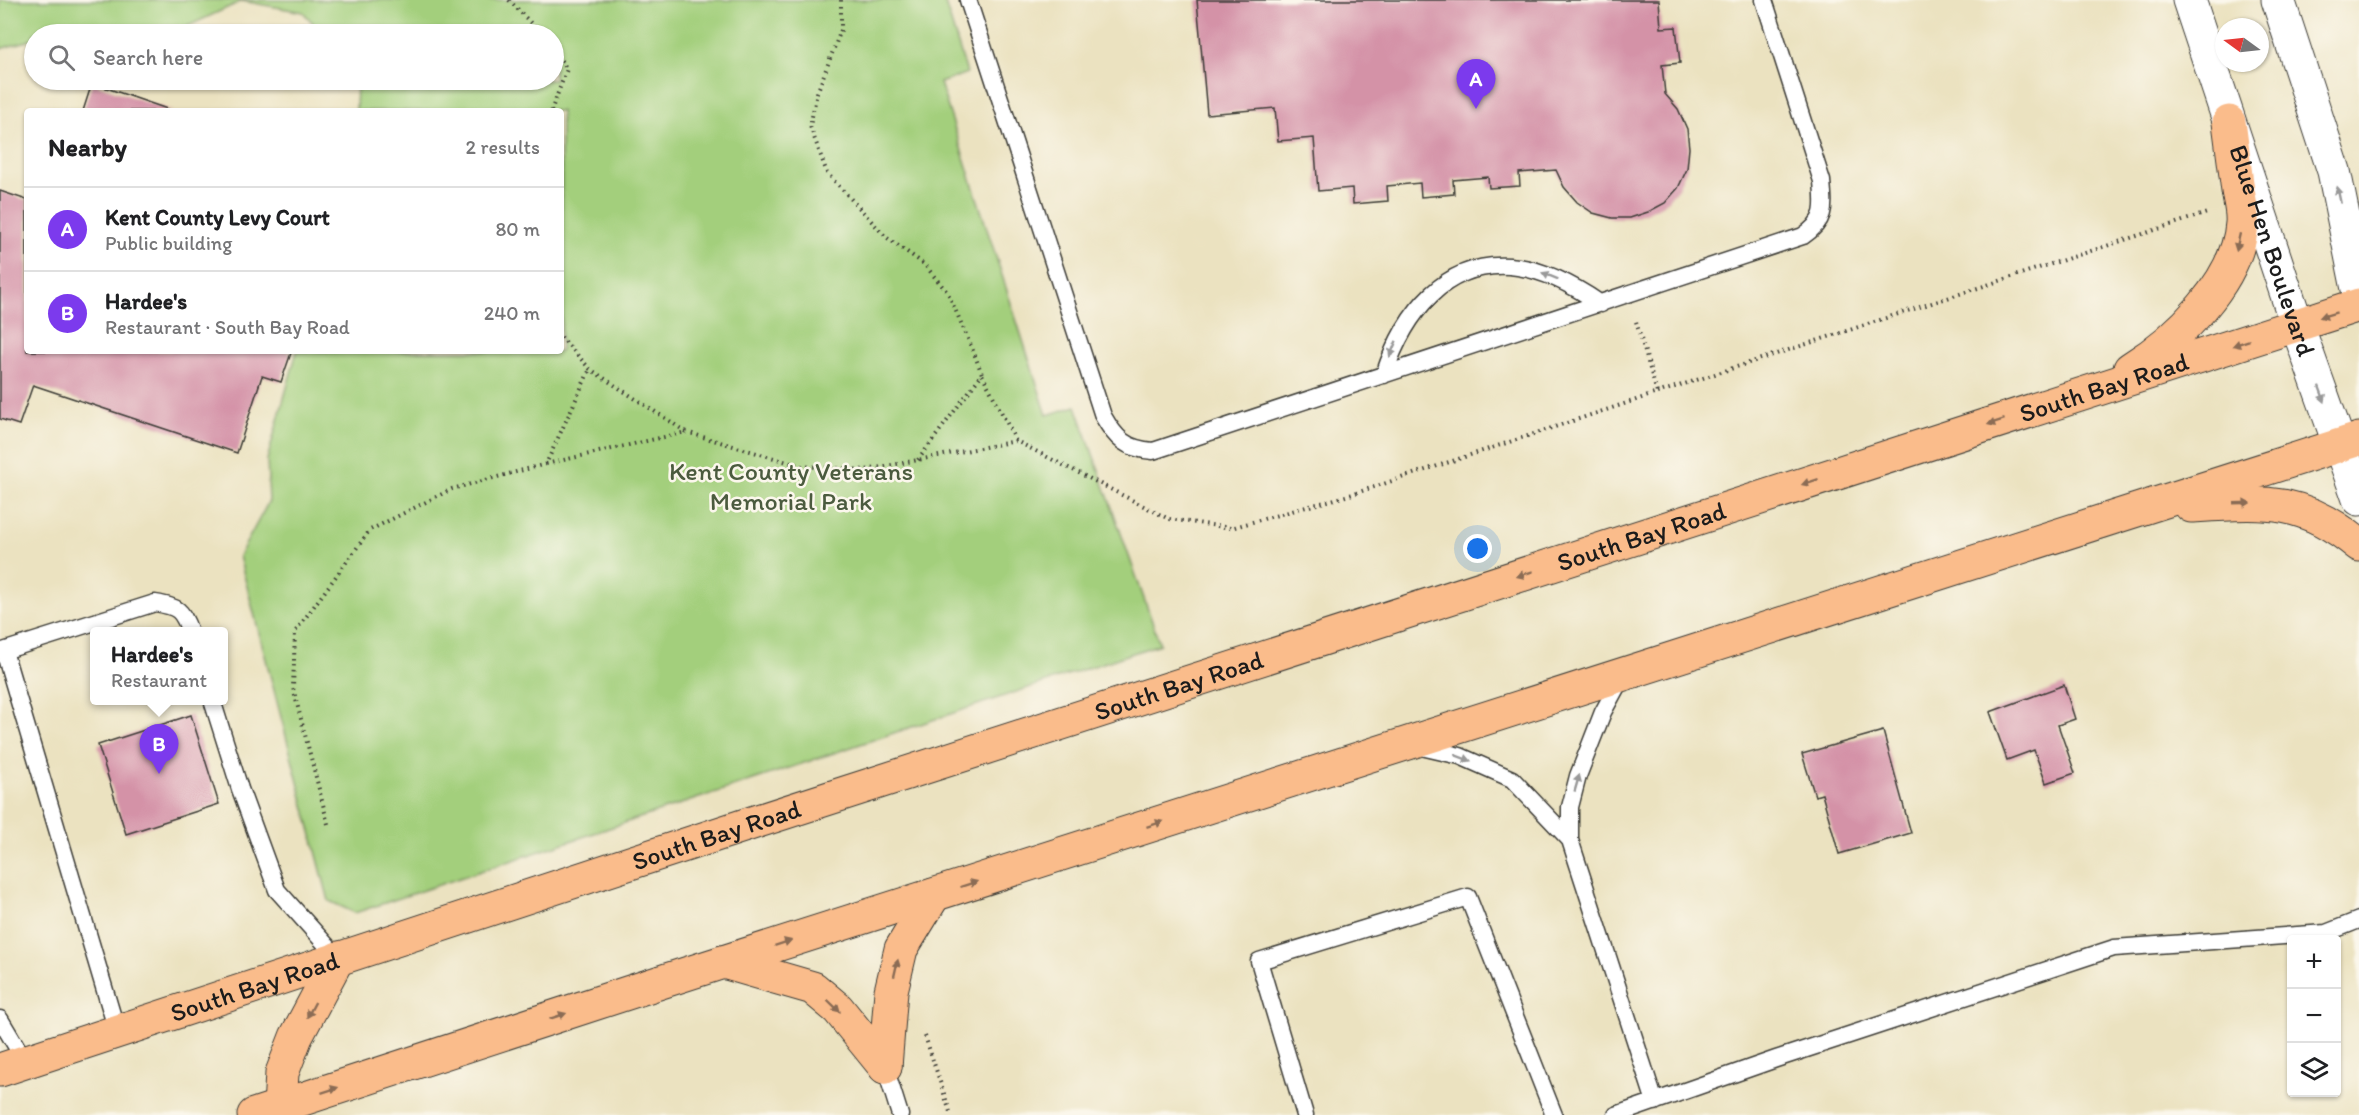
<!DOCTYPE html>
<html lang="en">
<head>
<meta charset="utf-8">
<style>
	body { margin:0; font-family:Itim,sans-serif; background:#f2f2f2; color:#202124 }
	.controls { position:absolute; right:18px; bottom:18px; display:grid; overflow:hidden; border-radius:6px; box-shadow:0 2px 4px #0004 }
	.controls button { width:54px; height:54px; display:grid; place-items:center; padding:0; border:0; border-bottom:2px solid #e0e0e0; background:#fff; color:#202124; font:30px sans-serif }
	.compass { position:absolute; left:2215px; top:18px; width:54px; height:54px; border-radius:50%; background:#fff; box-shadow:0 2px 4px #0004; rotate:285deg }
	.you { position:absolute; left:1478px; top:549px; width:21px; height:21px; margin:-15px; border:4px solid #fff; border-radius:50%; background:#1a73e8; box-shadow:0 0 0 9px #1a73e833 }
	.badge { display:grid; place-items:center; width:39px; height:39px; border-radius:50%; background:#7c3aed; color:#fff; font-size:20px; font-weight:700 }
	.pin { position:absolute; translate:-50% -50px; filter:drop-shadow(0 2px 3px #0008) }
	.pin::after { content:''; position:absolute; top:32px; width:21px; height:18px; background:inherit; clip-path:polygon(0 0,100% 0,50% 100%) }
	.popup { position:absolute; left:90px; top:627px; width:138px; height:78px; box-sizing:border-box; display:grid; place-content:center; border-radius:6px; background:#fff; filter:drop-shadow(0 2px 4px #0005); font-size:20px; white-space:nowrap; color:#757577 }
	.popup b { font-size:22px; color:#202124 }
	.popup::after { content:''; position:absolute; left:50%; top:100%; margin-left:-12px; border:12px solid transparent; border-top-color:#fff }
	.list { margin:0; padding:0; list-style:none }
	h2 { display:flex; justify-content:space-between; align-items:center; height:78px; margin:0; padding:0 24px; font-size:26px }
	h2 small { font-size:20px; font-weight:400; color:#757577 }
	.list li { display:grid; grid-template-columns:39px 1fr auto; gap:18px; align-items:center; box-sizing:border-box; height:84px; padding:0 24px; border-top:2px solid #e0e0e0 }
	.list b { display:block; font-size:22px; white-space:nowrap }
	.list p { margin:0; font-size:20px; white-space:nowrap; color:#757577 }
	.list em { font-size:20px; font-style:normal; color:#757577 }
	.icon { flex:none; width:33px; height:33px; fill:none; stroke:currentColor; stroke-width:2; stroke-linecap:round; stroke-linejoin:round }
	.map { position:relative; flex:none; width:2359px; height:1115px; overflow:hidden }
	.search { position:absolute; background:#fff; box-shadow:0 2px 4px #0004; left:24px; top:24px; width:540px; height:66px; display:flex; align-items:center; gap:15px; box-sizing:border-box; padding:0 21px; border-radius:33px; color:#757577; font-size:22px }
	.panel { position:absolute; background:#fff; box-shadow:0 2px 4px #0004; left:24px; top:108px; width:540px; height:246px; border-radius:6px }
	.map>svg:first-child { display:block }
</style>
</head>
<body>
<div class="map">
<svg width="2359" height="1115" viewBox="0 0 2359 1115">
	<rect width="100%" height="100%" fill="#fbf7ec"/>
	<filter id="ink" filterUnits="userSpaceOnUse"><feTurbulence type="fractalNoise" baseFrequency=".0167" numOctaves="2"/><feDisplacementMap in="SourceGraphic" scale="12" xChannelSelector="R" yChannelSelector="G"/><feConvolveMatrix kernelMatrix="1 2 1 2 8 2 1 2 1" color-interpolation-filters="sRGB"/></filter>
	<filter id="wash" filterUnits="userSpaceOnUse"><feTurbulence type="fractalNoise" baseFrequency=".008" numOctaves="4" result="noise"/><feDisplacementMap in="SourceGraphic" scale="24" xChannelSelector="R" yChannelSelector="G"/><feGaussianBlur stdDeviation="1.35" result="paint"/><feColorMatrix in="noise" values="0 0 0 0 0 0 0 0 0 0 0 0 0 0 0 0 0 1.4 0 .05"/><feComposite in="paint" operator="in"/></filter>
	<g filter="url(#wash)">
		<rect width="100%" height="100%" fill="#ebe2c0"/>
		<path fill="#a3cf7c" stroke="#60764c" stroke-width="1.5" d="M0,0H944L967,73L940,83L1047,415L1076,406L1160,644L355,913L329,901L239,556L269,501L267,460L297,351H561V111H356L357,80H554V34H323L303,12L242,1L171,34H83L66,30L52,34H34V39L0,49Z"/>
		<g id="blocks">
			<path fill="#d492a7" d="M1197,0H1659L1661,28L1676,27L1680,63L1662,65L1665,94L1678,109L1687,129L1689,148L1687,169L1678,188L1665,203L1648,212L1630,218H1612L1593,213L1577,202L1564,187L1556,170L1519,173L1520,186L1489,188L1488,177L1453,180L1454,194L1421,197L1420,183L1387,186L1388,201L1353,204L1352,188L1318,191L1314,138L1278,141L1275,108L1207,114Z
				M92,83L173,111H83Z
				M0,191L27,200V351H285L291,353L281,382L262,376L237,453L33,385L19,425L0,419Z
				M2064,685L2075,719L2058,725L2075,773L2046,783L2034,750L2007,760L1990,712Z
				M191,715L219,804L126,834L98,745Z
				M1883,731L1911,833L1839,854L1822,794L1815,796L1802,754Z"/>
		</g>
	</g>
	<g filter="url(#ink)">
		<use href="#blocks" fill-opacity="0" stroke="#3b3a35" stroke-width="1.5"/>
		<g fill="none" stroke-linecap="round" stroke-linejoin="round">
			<defs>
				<path id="service" d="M968,0L1103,416C1116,439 1126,449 1153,451L1803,236C1827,220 1824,207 1822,181L1764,0
					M1384,375C1404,315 1445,257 1518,267C1548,271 1576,287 1601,304
					M4,651L117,1031
					M0,652L155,603C178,607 182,609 190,632
					M1622,677L1603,712L1578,776L1570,807V840L1655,1102
					M212,700L240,789L277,890L338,958
					M1417,746L1460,756L1512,779L1570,840
					M0,1019L25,1061
					M885,1067L900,1115
					M1305,1115L1259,961L1468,897L1554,1115
					M1616,1115L1776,1059L2114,948L2326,933L2359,920"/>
				<g id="minor">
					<path id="s1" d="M2189,0L2297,325L2359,499"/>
					<path d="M2278,0L2334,171L2359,294"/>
				</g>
				<g id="trunk">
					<path d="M2130,369C2177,340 2238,282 2242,223C2243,213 2240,202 2238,191C2235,168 2232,145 2229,122"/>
					<path d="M2191,506C2262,502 2301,496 2359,545"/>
					<path d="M723,962L813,988L838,1009L885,1067"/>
					<path d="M885,1067L891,991L901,949L934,895"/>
					<path id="s2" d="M0,1070L758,821L2359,305"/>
					<path d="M280,1107L282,1073L296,1037L338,958"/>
					<path d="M254,1115L667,980L2359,439"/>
				</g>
			</defs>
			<use href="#service" stroke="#3b3a35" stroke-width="19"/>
			<use href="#minor" stroke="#3b3a35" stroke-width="35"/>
			<use href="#trunk" stroke="#3b3a35" stroke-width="35"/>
			<path stroke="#3b3a35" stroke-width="4" stroke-dasharray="1.5 4.5" stroke-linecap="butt" d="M509,0L541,34
				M841,0V30L817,93L810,126L827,173L886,237L924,264L948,293L972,348L982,374
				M551,111L567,69L554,50
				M561,337L590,369L686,432L546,464L590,369
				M1657,393L2207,213
				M686,432L801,466L866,470L1016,441L1169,519L1231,528L1353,494L1657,393L1635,318
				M918,460L982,374L1016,441
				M328,824L293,688L295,632L370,530L452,489L546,464
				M925,1036L951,1115"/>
			<use href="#service" stroke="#fff" stroke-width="16"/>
			<use href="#minor" stroke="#fff" stroke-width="33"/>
			<use href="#trunk" stroke="#fabc8b" stroke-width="33"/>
		</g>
		<defs><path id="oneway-solid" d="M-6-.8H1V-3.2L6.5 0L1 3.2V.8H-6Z" transform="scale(1.5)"/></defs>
		<g fill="#999">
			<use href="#oneway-solid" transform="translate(2339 195) rotate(-102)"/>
			<use href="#oneway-solid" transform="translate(1550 276) rotate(-158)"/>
			<use href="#oneway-solid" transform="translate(1393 349) rotate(113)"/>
			<use href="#oneway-solid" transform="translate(2322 394) rotate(70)"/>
			<use href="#oneway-solid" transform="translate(1463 758) rotate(20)"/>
			<use href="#oneway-solid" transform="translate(1577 783) rotate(-74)"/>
		</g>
		<g fill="#8b6c54">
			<use href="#oneway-solid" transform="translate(2238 242) rotate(103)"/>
			<use href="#oneway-solid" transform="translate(2328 315) rotate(163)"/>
			<use href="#oneway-solid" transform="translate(2241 343) rotate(162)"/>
			<use href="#oneway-solid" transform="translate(1996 422) rotate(162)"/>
			<use href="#oneway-solid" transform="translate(1810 482) rotate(162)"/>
			<use href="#oneway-solid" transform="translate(2242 503) rotate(-2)"/>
			<use href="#oneway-solid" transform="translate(1525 574) rotate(162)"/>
			<use href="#oneway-solid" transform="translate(1155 824) rotate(-18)"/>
			<use href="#oneway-solid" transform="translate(969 884) rotate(-18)"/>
			<use href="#oneway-solid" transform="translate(783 943) rotate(-18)"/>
			<use href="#oneway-solid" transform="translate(896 968) rotate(-77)"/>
			<use href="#oneway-solid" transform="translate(834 1006) rotate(44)"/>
			<use href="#oneway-solid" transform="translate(311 1010) rotate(118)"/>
			<use href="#oneway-solid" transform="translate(558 1016) rotate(-18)"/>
			<use href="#oneway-solid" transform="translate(330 1090) rotate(-18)"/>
		</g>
	</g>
	<g text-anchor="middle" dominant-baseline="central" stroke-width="5" stroke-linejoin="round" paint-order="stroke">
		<g font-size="26" fill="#1c1c1c" stroke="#fbf7ec">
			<text stroke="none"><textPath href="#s1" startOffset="264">Blue Hen Boulevard</textPath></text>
			<text stroke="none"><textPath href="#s2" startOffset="2212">South Bay Road</textPath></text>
			<text stroke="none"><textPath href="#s2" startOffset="1726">South Bay Road</textPath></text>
			<text stroke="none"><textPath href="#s2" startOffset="1240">South Bay Road</textPath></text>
			<text stroke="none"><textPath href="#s2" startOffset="754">South Bay Road</textPath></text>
			<text stroke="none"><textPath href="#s2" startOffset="268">South Bay Road</textPath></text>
		</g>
		<g font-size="26" fill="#4b5b3e" stroke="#fbf7ec">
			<text x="791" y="471">Kent County Veterans<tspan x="791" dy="30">Memorial Park</tspan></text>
		</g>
	</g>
</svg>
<div class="controls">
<button>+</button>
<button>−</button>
<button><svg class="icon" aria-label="layers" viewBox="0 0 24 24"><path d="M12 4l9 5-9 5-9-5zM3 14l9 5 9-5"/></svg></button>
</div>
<svg class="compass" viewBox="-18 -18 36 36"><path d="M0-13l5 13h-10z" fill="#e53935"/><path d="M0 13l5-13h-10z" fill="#757577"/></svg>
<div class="you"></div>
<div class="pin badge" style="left:1476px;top:109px">A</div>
<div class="pin badge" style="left:159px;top:774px">B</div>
<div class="popup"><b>Hardee's</b>Restaurant</div>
<div class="search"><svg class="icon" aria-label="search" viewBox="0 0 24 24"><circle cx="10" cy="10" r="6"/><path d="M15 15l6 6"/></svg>Search here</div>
<section class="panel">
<h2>Nearby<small>2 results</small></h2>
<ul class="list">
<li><span class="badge">A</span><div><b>Kent County Levy Court</b><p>Public building</p></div><em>80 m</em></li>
<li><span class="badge">B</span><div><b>Hardee's</b><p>Restaurant · South Bay Road</p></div><em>240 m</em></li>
</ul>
</section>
</div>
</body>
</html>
